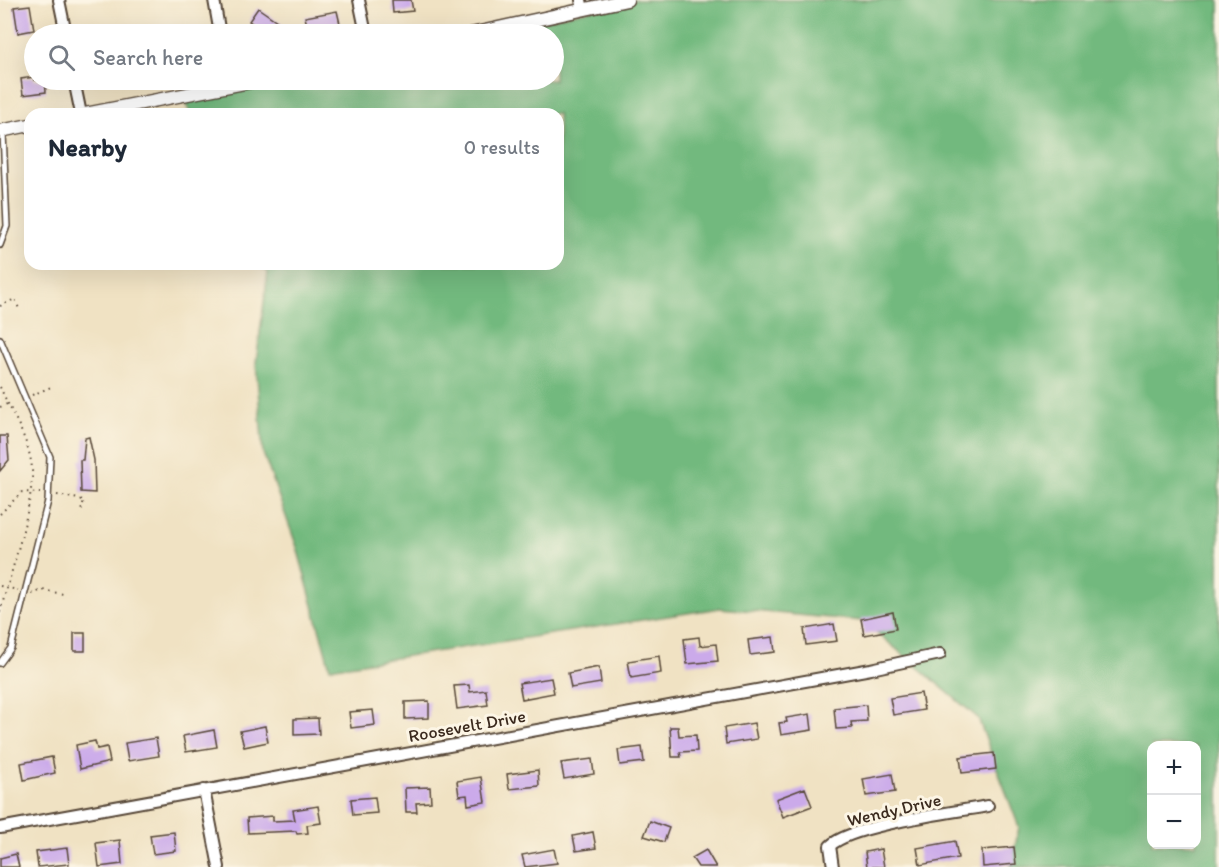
<!DOCTYPE html>
<html lang="en">
<head>
<meta charset="utf-8">
<style>
	body { margin:0; font-family:Itim,sans-serif; background:#f2f2f3; color:#1f2937 }
	.controls { position:absolute; right:18px; bottom:18px; display:grid; overflow:hidden; border-radius:12px; box-shadow:0 6px 24px #0002 }
	.controls button { width:54px; height:54px; display:grid; place-items:center; padding:0; border:0; border-bottom:2px solid #e0e1e3; background:#fff; color:#1f2937; font:30px sans-serif }
	.list { margin:0; padding:0; list-style:none }
	h2 { display:flex; justify-content:space-between; align-items:center; height:78px; margin:0; padding:0 24px; font-size:26px }
	h2 small { font-size:20px; font-weight:400; color:#747a83 }
	.icon { flex:none; width:33px; height:33px; fill:none; stroke:currentColor; stroke-width:2; stroke-linecap:round; stroke-linejoin:round }
	.map { position:relative; flex:none; width:1219px; height:867px; overflow:hidden }
	.search { position:absolute; background:#fff; box-shadow:0 6px 24px #0002; left:24px; top:24px; width:540px; height:66px; display:flex; align-items:center; gap:15px; box-sizing:border-box; padding:0 21px; border-radius:33px; color:#747a83; font-size:22px }
	.panel { position:absolute; background:#fff; box-shadow:0 6px 24px #0002; left:24px; top:108px; width:540px; height:162px; border-radius:18px }
	.map>svg:first-child { display:block }
</style>
</head>
<body>
<div class="map">
<svg width="1219" height="867" viewBox="0 0 1219 867">
	<rect width="100%" height="100%" fill="#fcf5e5"/>
	<filter id="ink" filterUnits="userSpaceOnUse"><feTurbulence type="fractalNoise" baseFrequency=".0167" numOctaves="2"/><feDisplacementMap in="SourceGraphic" scale="12" xChannelSelector="R" yChannelSelector="G"/><feConvolveMatrix kernelMatrix="1 2 1 2 8 2 1 2 1" color-interpolation-filters="sRGB"/></filter>
	<filter id="wash" filterUnits="userSpaceOnUse"><feTurbulence type="fractalNoise" baseFrequency=".008" numOctaves="4" result="noise"/><feDisplacementMap in="SourceGraphic" scale="24" xChannelSelector="R" yChannelSelector="G"/><feGaussianBlur stdDeviation="1.35" result="paint"/><feColorMatrix in="noise" values="0 0 0 0 0 0 0 0 0 0 0 0 0 0 0 0 0 1.4 0 .05"/><feComposite in="paint" operator="in"/></filter>
	<g filter="url(#wash)">
		<rect width="100%" height="100%" fill="#f0e2c3"/>
		<path fill="#72b97e" stroke="#56724e" stroke-width="1.5" fill-rule="evenodd" d="M636,0H1219V867H1011L1019,827L978,718L863,621L720,608L330,668L297,547L263,453L256,363L268,272L256,264H558V114H190L186,100L278,80H554V34H481ZM1152,746H1196V844H1152Z"/>
		<g id="blocks">
			<path fill="#cbaaea" d="M392,0H411L413,11L393,13Z
				M30,5L34,30L18,33L14,7Z
				M258,8L284,26L278,34H267L249,21Z
				M337,11L341,28L309,34L305,17Z
				M34,77V80H45L46,92L23,95L21,79Z
				M0,436H7L9,460L0,471Z
				M89,437L94,460L95,493L81,492L80,460H83L85,438Z
				M893,612L896,629L864,635L861,619Z
				M834,624L837,641L806,645L804,629Z
				M74,633H85V651H74Z
				M699,637L700,646L716,644L718,661L687,664L684,639Z
				M773,637L775,652L750,655L748,640Z
				M659,656L661,673L631,678L628,661Z
				M599,667L601,683L571,688L568,673Z
				M551,678L554,693L522,699L519,683Z
				M469,685L470,692L486,690L488,705L457,709L454,686Z
				M921,693L924,710L893,715L890,698Z
				M429,701V718L405,719V702Z
				M866,705L867,721L851,722L852,728L836,729L834,708Z
				M373,710L375,725L351,728L349,712Z
				M810,714L812,730L781,735L779,723L787,722L786,718Z
				M318,718L319,734L294,735V719Z
				M754,723L757,739L726,744L724,728Z
				M265,726L268,742L244,747L240,731Z
				M670,727H678L679,736L696,735L697,751L680,752L681,757H672Z
				M214,730L217,747L186,752L183,736Z
				M156,738L159,756L128,761L125,743Z
				M95,741L97,749L107,747L110,762L80,769L76,745Z
				M642,747L644,762L620,765L618,750Z
				M994,753L996,769L962,773L960,757Z
				M52,757L55,773L24,780L21,763Z
				M592,759L594,774L564,779L561,763Z
				M538,770L539,786L509,789L507,774Z
				M892,774L895,792L866,796L863,779Z
				M481,777L485,802L468,805L467,795L459,796L457,781Z
				M430,787L431,802L416,803L417,812H406L405,788Z
				M805,788L812,806L783,817L776,799Z
				M375,797L377,813L353,815L351,799Z
				M318,806L321,823L307,825L308,833L297,834L296,831L248,833L247,818L273,816V821L295,820L293,810Z
				M650,821L669,828L664,842L644,836Z
				M174,832L176,851L153,854L150,835Z
				M593,832L596,848L576,851L573,836Z
				M120,840L122,864L99,867L96,843Z
				M955,841L958,858L920,865L917,848Z
				M1014,847L1016,864L983,867L982,850Z
				M67,848L69,864L38,867L36,852Z
				M554,849L557,863L525,867L522,855Z
				M881,849L884,867H867L865,852Z
				M706,850L716,867H698L692,858Z
				M16,854L19,867H0V858Z"/>
		</g>
	</g>
	<g filter="url(#ink)">
		<use href="#blocks" fill-opacity="0" stroke="#564637" stroke-width="1.5"/>
		<g fill="none" stroke-linecap="round" stroke-linejoin="round">
			<defs>
				<path id="service" d="M0,245L7,226L3,132
					M0,339L50,457L48,501L11,648L0,663"/>
				<path id="minor" d="M59,0L66,34
					M214,0L220,34
					M359,0L366,34
					M581,0L583,10
					M74,80L81,114
					M204,790L219,867
					M0,828L871,669L940,654
					M833,867L830,846C851,825 955,812 988,806"/>
				<path id="tertiary" d="M471,34L627,0
					M85,114L260,80
					M0,131L30,125"/>
			</defs>
			<use href="#service" stroke="#564637" stroke-width="8"/>
			<use href="#minor" stroke="#564637" stroke-width="14"/>
			<use href="#tertiary" stroke="#564637" stroke-width="15"/>
			<path stroke="#564637" stroke-width="2" stroke-dasharray="1.5 4.5" stroke-linecap="butt" d="M0,306L15,299L20,311
				M0,387C11,412 30,441 32,469C34,504 10,576 0,612
				M32,395L51,387
				M0,407L7,404
				M57,495L84,500L81,511
				M0,514L22,492L40,493
				M0,586L18,590
				M32,594L42,590L63,594"/>
			<use href="#service" stroke="#fff" stroke-width="5"/>
			<use href="#minor" stroke="#fff" stroke-width="10"/>
			<use href="#tertiary" stroke="#fff" stroke-width="12"/>
		</g>
	</g>
	<g text-anchor="middle" dominant-baseline="central" stroke-width="6" stroke-linejoin="round" paint-order="stroke">
		<g font-size="18" fill="#3b2a1e" stroke="#fcf5e5">
			<text transform="translate(467 726) rotate(-10)">Roosevelt Drive</text>
			<text transform="translate(894 810) rotate(-13)">Wendy Drive</text>
		</g>
	</g>
</svg>
<div class="controls">
<button>+</button>
<button>−</button>
</div>
<div class="search"><svg class="icon" aria-label="search" viewBox="0 0 24 24"><circle cx="10" cy="10" r="6"/><path d="M15 15l6 6"/></svg>Search here</div>
<section class="panel">
<h2>Nearby<small>0 results</small></h2>
<ul class="list">
</ul>
</section>
</div>
</body>
</html>
